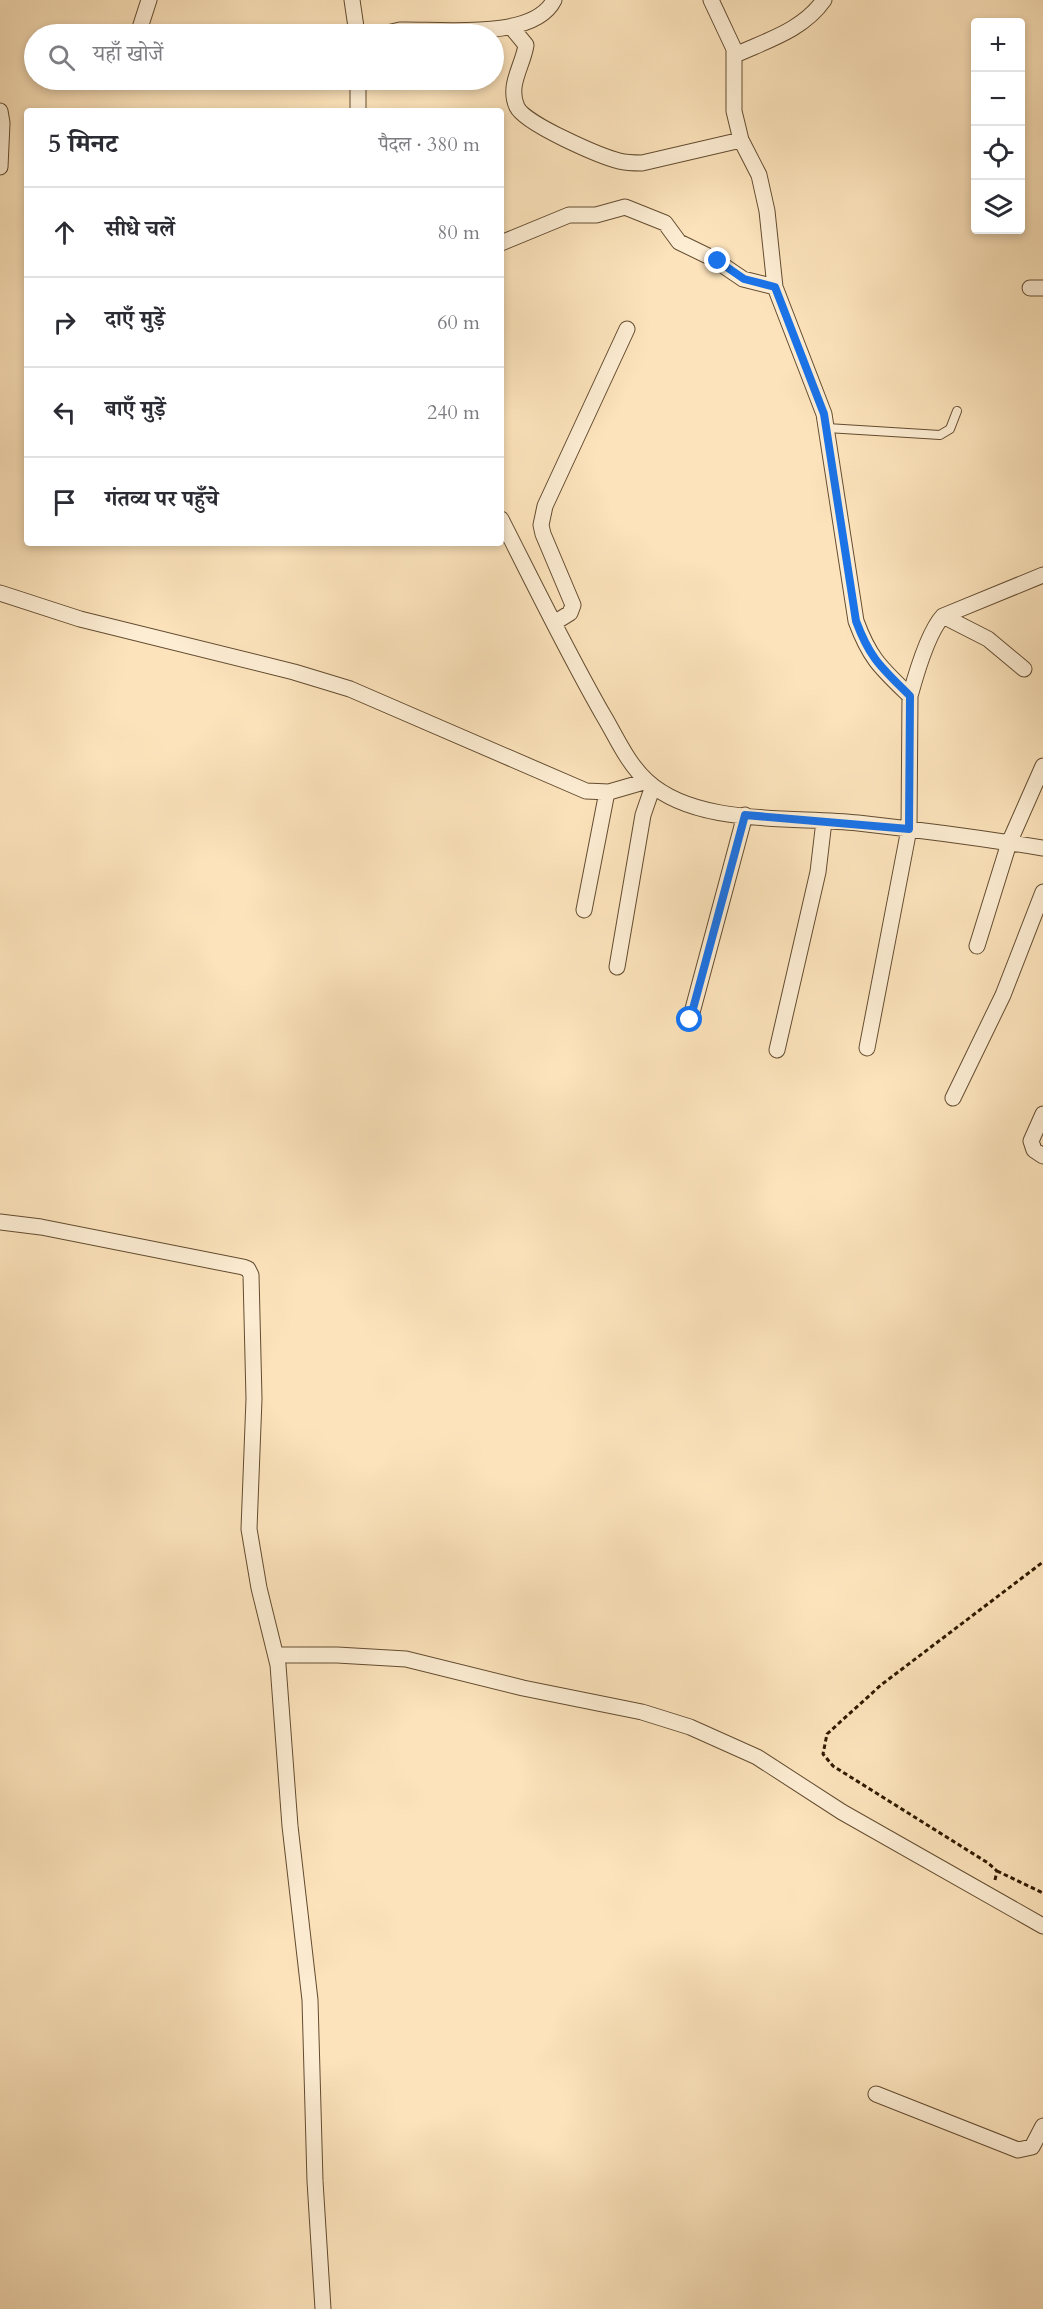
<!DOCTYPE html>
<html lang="hi">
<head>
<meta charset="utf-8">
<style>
	body { margin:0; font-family:Cardo,"Noto Serif Devanagari",serif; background:#f7f7f7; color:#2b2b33 }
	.controls { position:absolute; right:18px; top:18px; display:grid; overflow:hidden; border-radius:6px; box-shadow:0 3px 9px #0003 }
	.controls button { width:54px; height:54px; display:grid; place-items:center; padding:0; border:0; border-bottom:2px solid #e1e1e2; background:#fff; color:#2b2b33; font:30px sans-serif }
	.stop { position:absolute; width:18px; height:18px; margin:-14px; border:4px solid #1a73e8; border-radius:50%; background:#fff }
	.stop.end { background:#1a73e8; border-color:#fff; box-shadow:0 2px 6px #0008 }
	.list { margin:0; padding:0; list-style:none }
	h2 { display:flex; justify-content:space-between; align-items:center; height:78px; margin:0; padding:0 24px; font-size:26px }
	h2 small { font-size:20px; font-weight:400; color:#7c7c81 }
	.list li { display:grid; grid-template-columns:39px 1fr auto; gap:18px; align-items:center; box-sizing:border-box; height:90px; padding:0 24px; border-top:2px solid #e1e1e2 }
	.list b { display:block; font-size:22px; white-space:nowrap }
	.list em { font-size:20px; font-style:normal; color:#7c7c81 }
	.icon { flex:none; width:33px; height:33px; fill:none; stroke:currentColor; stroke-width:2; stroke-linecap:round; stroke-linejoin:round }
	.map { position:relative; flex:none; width:1043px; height:2309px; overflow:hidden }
	.search { position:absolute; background:#fff; box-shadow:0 3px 9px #0003; left:24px; top:24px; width:480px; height:66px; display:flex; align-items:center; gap:15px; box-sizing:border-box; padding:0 21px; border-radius:33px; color:#7c7c81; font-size:22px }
	.panel { position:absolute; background:#fff; box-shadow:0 3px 9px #0003; left:24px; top:108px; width:480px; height:438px; border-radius:6px }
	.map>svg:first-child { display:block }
</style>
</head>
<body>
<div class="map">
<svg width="1043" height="2309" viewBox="0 0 1043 2309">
	<rect width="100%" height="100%" fill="#fce3bb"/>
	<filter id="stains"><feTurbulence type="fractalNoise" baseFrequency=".00333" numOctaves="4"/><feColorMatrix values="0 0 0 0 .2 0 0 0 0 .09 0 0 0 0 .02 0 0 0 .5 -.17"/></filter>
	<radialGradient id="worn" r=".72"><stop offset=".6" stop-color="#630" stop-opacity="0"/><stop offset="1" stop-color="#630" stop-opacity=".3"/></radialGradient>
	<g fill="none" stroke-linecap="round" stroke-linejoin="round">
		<defs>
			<path id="lane" d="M827,428L940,435L950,429L957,411"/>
			<path id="street" d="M352,0L357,34
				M711,0L734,49V111L741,140L759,175L767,211L775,287L824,414L856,621C870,659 881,668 910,696
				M512,28L526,45C523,66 507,85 517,107C525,124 600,156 619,161C627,163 634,163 642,163L741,140
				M138,34L149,0
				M383,34L400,30C439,29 534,41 554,0
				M735,55C768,40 803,30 824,0
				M0,111L2,123L0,167
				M358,111V80
				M501,243L569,215H596L625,207L665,223L679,242L712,258L743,279L775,287
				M1030,288H1043
				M501,519C534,584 566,650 602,713C616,736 627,763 647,781C697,827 794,816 858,823C920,830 981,838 1043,848
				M0,593L80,619L294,672L350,689L586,791L609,792L647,781
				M943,616L988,639L1024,669
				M554,623L570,613L573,605L543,534L541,525L545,506L627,329
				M584,910L607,792
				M977,946L1009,843L1043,766
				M617,967L643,815L653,786
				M690,1020L745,815
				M867,1048L909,829L910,696C916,674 928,632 943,616L1043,575
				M777,1050L818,872L824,821
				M953,1098L1003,995L1043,892
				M1043,1114L1031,1141L1034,1150L1043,1156
				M0,1222L41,1227L243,1267L248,1269L251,1275L254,1399L249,1529L259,1588L278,1665L290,1826L310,2000L315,2181L323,2309
				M276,1655H337L406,1659L523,1688L642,1712L690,1727L757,1757L842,1812L1043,1926
				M876,2094L1018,2150L1032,2147L1043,2126"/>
		</defs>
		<use href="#lane" stroke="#634c30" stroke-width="10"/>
		<use href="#street" stroke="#634c30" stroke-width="17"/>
		<path stroke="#301a01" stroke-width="3" stroke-dasharray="4.5 3" stroke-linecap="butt" d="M997,1871L1043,1893
			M995,1880L997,1871L988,1863L833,1766L823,1754L827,1734L881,1685L1043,1562"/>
		<use href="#lane" stroke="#fdedd3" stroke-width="8"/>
		<use href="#street" stroke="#fdedd3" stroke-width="15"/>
	</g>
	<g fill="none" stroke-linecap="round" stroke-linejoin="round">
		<path stroke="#1a73e8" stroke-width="8" d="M690,1020L745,815L909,829L910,696C882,668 870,659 856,621L824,414L775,287L744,279L718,261"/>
	</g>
	<rect width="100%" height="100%" filter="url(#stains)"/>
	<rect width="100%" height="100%" fill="url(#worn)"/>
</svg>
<div class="controls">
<button>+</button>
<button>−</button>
<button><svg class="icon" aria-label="locate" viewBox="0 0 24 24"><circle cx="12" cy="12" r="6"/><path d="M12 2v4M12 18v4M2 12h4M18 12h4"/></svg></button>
<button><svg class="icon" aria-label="layers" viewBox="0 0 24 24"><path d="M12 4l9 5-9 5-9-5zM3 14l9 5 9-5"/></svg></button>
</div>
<div class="stop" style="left:690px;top:1020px"></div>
<div class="stop end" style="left:718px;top:261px"></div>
<div class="search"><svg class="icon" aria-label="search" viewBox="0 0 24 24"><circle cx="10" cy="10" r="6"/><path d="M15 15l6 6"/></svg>यहाँ खोजें</div>
<section class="panel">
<h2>5 मिनट<small>पैदल · 380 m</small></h2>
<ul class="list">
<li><svg class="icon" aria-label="ahead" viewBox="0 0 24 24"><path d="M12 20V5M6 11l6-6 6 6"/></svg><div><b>सीधे चलें</b></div><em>80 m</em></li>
<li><svg class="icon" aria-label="right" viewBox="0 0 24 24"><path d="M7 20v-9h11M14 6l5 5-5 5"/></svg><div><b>दाएँ मुड़ें</b></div><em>60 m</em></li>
<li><svg class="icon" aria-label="left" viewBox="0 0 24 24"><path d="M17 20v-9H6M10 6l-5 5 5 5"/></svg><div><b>बाएँ मुड़ें</b></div><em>240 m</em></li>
<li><svg class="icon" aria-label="arrive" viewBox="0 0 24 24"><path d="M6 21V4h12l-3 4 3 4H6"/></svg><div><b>गंतव्य पर पहुँचे</b></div></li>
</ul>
</section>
</div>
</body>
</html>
